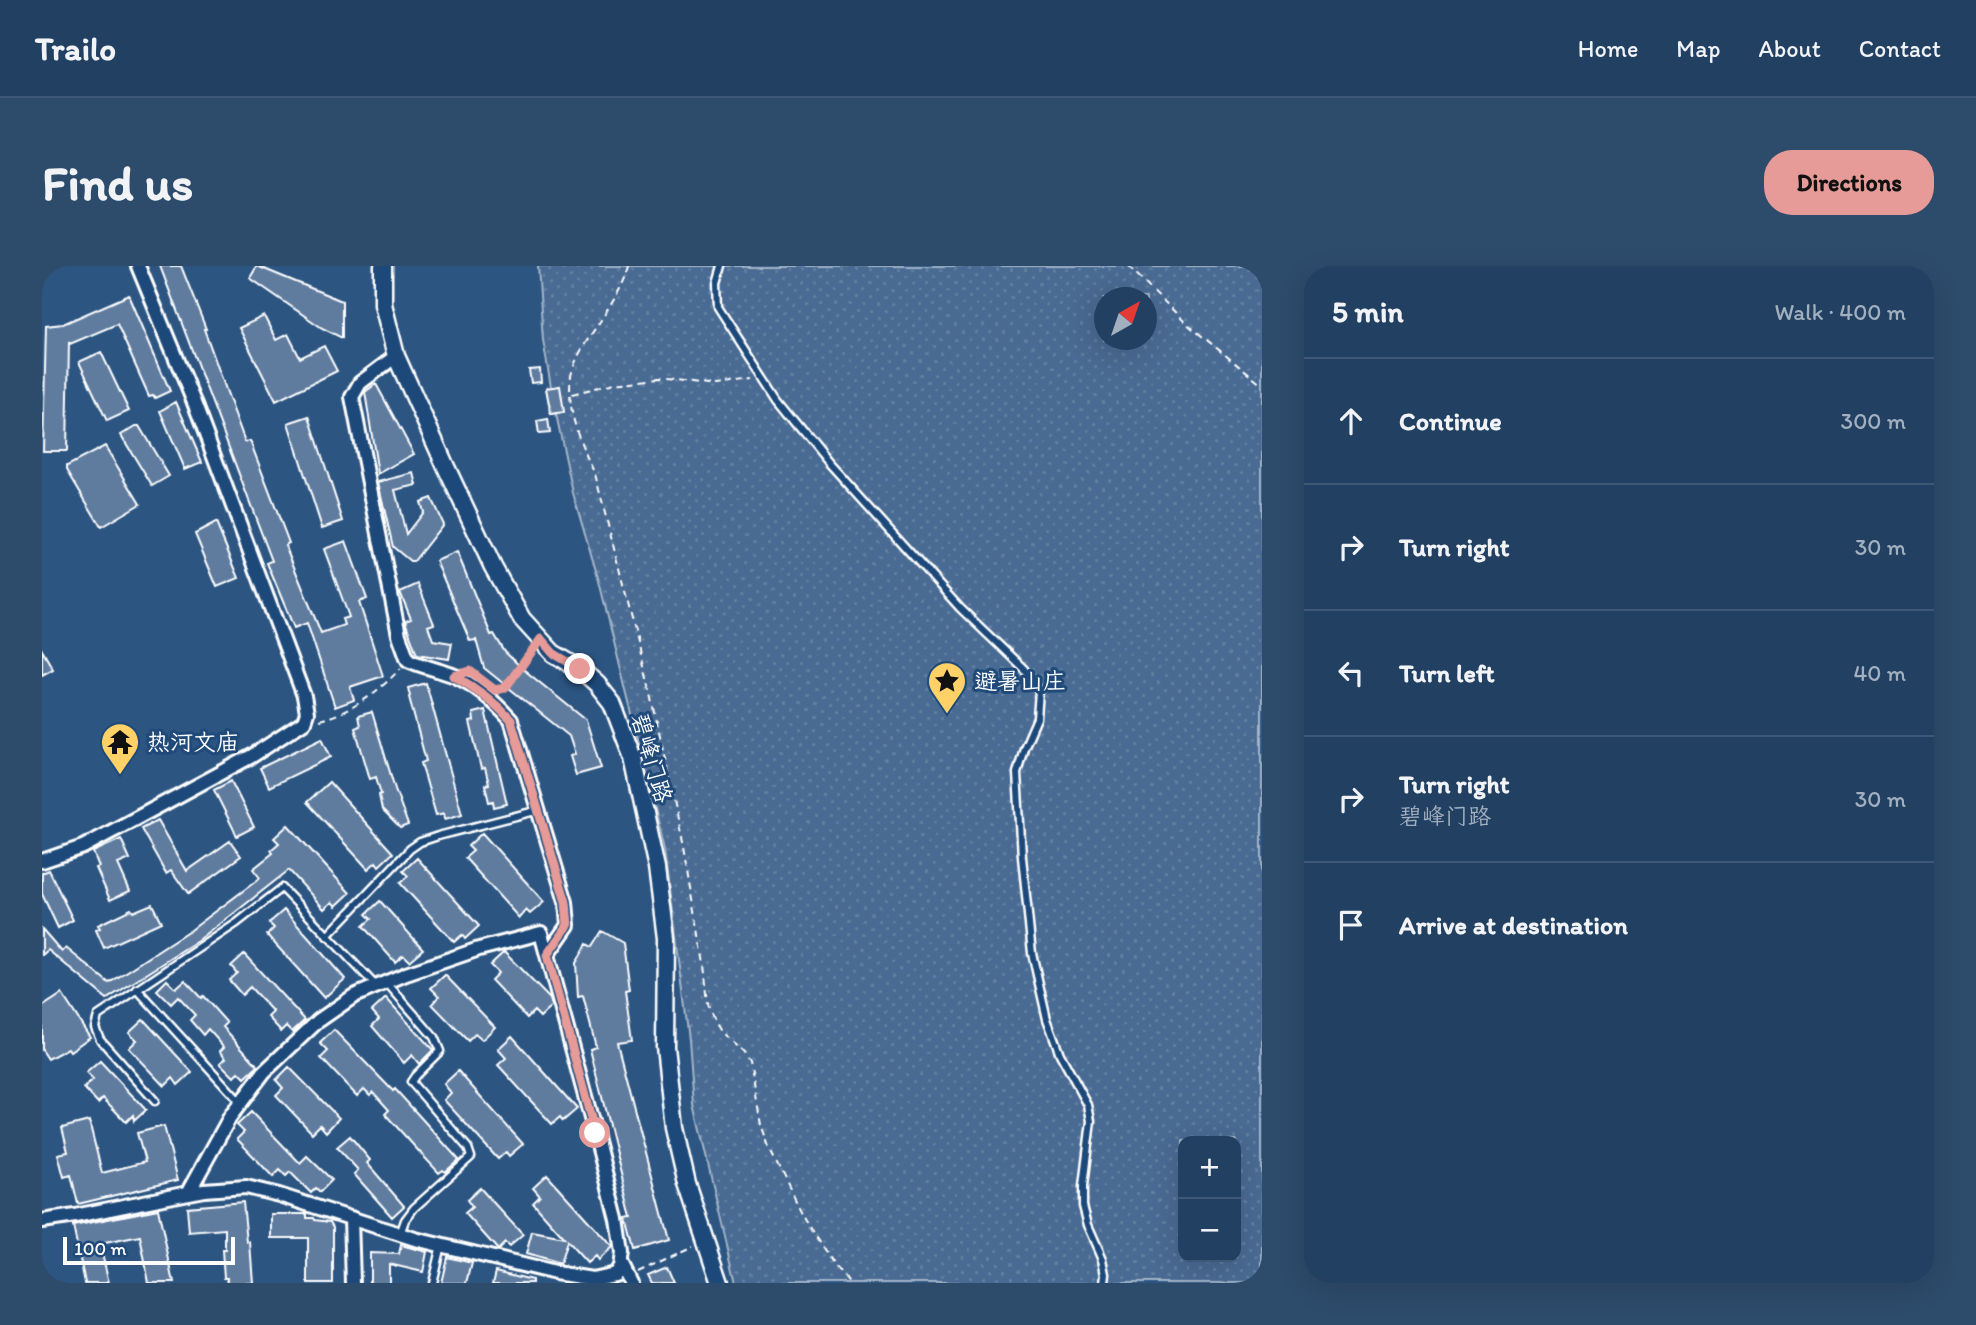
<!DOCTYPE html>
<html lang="en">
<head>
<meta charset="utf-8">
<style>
	body { margin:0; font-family:Itim,"LXGW WenKai TC",sans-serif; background:#2d4b6b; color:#f1f3f6 }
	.controls { position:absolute; right:21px; bottom:21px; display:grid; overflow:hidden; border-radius:14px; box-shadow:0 7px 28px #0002 }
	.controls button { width:63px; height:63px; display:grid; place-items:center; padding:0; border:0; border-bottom:2px solid #3e5977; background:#214062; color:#f1f3f6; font:35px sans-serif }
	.compass { position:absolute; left:1052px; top:21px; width:63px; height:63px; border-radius:50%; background:#214062; box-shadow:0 7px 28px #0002; rotate:40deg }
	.scale { position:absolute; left:21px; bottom:18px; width:172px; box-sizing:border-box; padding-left:7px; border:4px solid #fff; border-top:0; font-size:19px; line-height:24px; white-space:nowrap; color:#fff; -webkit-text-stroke:5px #1f4a7a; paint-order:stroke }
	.stop { position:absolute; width:21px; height:21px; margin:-16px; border:5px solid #e69b98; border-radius:50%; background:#fff }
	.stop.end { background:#e69b98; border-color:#fff; box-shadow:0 2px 7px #0008 }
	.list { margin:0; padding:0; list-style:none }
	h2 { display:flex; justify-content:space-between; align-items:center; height:91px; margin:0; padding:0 28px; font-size:30px }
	h2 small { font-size:23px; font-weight:400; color:#a2afbe }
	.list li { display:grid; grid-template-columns:46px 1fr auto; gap:21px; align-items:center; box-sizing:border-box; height:126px; padding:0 28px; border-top:2px solid #3e5977 }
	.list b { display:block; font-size:26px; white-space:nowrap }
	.list p { margin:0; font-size:23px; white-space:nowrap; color:#a2afbe }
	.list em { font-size:23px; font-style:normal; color:#a2afbe }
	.icon { flex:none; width:38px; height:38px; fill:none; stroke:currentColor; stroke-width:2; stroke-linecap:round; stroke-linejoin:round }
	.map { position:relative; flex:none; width:1220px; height:1017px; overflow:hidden; border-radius:28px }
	header { display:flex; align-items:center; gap:42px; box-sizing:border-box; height:98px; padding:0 35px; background:#214062; border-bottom:2px solid #3e5977 }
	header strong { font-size:33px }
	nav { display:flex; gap:38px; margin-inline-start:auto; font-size:24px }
	.intro { display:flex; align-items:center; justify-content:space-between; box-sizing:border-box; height:168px; padding:0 42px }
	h1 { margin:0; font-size:49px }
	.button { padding:18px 32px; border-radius:28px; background:#e69b98; color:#111; font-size:24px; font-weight:700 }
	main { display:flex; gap:42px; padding:0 42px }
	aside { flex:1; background:#214062; border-radius:28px; box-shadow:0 7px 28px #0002 }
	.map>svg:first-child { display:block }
</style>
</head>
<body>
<header>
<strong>Trailo</strong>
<nav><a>Home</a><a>Map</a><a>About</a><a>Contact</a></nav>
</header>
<div class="intro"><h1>Find us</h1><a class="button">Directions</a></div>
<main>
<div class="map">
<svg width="1220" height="1017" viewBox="0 0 1220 1017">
	<defs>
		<pattern id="park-dots" width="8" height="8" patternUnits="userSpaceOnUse" patternTransform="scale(1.75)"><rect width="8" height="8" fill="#486b92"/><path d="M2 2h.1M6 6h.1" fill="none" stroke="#6381a2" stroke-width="1.8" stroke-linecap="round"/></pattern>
	</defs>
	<rect width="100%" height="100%" fill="#2c5582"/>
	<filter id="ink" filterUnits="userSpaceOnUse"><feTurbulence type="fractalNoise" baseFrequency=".0143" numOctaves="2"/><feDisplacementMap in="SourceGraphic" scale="14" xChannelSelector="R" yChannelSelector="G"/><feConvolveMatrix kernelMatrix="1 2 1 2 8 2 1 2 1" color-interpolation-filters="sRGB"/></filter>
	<g filter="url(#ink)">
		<path fill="url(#park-dots)" stroke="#a4b5c8" stroke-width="2" fill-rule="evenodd" d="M496,0H1220V1017H694L652,839L647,773L623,583L557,315L531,227L514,148H509L504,122L509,121L501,74ZM1062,32H1104V74H1062ZM1141,875H1194V991H1141Z"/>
		<path fill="#5e7c9f" stroke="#fff" stroke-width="2" d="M118,0H139L164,63H162L203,176L208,175L247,277L243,279L279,367L302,359L300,353L307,351L282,283L304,275L325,333L317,336L341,410L308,421L312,434L293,441L265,357L252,362L225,297L230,295Z
			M215,0L300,35V72L280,62L208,12Z
			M87,29L128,125L113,132L111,129L107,130L75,58L28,78L27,75L25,185H1L4,60L21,58Z
			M222,50L234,74L246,68L258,92L282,80L295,105L234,135L197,62Z
			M59,86L87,145L65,155L37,96Z
			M498,103L499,116L489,117L487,104Z
			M334,118L372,188L336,208L323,126Z
			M518,120L522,146L509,148L504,122Z
			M134,136L160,196L143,203L118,145Z
			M267,150L301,255L280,262L246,157Z
			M506,153L508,167L497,168L495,155Z
			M94,160H97L127,210L110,220L79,169Z
			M63,180L98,238L59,261L25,204V200Z
			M372,207L375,219L353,224L364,268L381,246L378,236L389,232L401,258L372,295H368L351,281L336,216Z
			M174,257L197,312L175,321L153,268Z
			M415,286L449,369L452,368L463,386L481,403L544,454L559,502L534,509L528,490L533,488L527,470L442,402L434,374L428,375L394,295Z
			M376,318L392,358L386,360L391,374L410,377L407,393L375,388L363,355L369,353L358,326Z
			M0,384L11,403L0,409Z
			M384,417L420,548L403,553L402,547L394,549L379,497L384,495L367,431L368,430L366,422Z
			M443,444L465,538L452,541L451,535L447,536L443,519L447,518L443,502L439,503L428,456L432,455L431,447Z
			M330,446L353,523L366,559L358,562L340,544L337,529L339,528L334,511L328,513L313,462L318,460L316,450Z
			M280,472L289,491L227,521L218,502Z
			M189,515L212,561L195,570L172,524Z
			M287,516L351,587L337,600L334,596L326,603L265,536Z
			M116,554L145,605L188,575L199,590L146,628L129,604L124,607L99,563Z
			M246,559L308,627L294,640L290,636L282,643L247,604L158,674L65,733L6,684L0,689V663L20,686L24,682L67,717L149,664L218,612L211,603L231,587L229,584L237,577L232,572Z
			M440,567L502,636L488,648L484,644L477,652L423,592L431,585L426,580Z
			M79,573L88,593L76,598L88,625L68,634L54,602L57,601L51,586Z
			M375,592L437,660L423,673L420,669L412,676L358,617L366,610L361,605Z
			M7,604L31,654L16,662L0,628V607Z
			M338,635L381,683L367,695L361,689L353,696L321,660L329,653L324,648Z
			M110,638L119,656L62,682L54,664L58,662L56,659L89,643L91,646Z
			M242,644L303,713L282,732L225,669L232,662L227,657Z
			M560,665L581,677L587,724L583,725L590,774L575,776L627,974L593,984L585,953L590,952L548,783L554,781L541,730L536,731L534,697L545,678L550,681Z
			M462,686L508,733L510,740L498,751L492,745L485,752L449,714L456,707L448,699Z
			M202,688L263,754L250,766L244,760L239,765L226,751L231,746L208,721L200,729L187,714L195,707L189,700Z
			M403,709L453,761L440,774L433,768L426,775L390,738L397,730L389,722Z
			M125,714L134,723L143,715L159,732L161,730L185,757L181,761L216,800L215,801L203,812L197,806L192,811L178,797L184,792L178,785L182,781L166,763L161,769L148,754L153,749L136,731L129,738L115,724Z
			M20,728L48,771L28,785L26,782L6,793L0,784V741Z
			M344,732L391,784L377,798L370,789L362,797L330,760L337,753L330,745Z
			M101,753L150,806L136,819L131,812L123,820L87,782L95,774L87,766Z
			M292,764L351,825L353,823L417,894L403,906L401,904L397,907L373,881L343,848L347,844L331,826L328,829L322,823L315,830L279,792L286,785L278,777Z
			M470,770L535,843L521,855L518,851L510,858L456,799L464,792L456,783Z
			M58,795L104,844L92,855L91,849L84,856L61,832L56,837L42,822L51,814L44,807Z
			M247,801L297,852L284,866L278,859L270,867L234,829L241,822L234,814Z
			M416,805L481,878L467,890L464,886L456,893L402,834L409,827L402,818Z
			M209,846L258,897L265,890L290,914L278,926L274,922L269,927L248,906L244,910L238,904L231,911L195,873L202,866L195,859Z
			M47,855L60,907L103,896L95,867L122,860L136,914L36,938L29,909L22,911L16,888L26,886L20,862Z
			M308,870L328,894L325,897L362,940L350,951L312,908L316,904L295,881Z
			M505,909L570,981L556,994L553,990L545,997L525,975L518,998L484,988L490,966L522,972L491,937L498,930L491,922Z
			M438,922L481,969L467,981L463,977L456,984L423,947L430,941L425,934Z
			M201,936L205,976H208L211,1017H185V1011H182L180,984H183V963L147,966L145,941Z
			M116,943L132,1017H107L98,970L58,978L67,1017H43L31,960Z
			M229,948H265V952H272L273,954L288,956L291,961V1017H266V972H229Z
			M359,979L385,986L381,1006L347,998V1017H328V987L357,988Z
			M405,991L430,997L425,1017H399Z
			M625,1001L632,1017H610L606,1009Z
			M454,1005L490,1014V1017H451Z"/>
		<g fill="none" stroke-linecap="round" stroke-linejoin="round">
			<defs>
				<path id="service" d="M680,0L675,17L676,41L736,134L787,197L918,342L982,403L997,425L995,452L982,482L975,507L980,591L990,687L1005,753L1018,788L1046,839L1049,855L1041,920V940L1046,959L1061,993L1064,1008L1063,1017
					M285,670L368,583L378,576L396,570L497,544
					M345,717L392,771L398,785L373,810L369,816L426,882L429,891L372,942L363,954L358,968
					M95,723L199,837
					M113,835L58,773L53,761L56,750L195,657L240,622L333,719
					M390,1017L399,979"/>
				<path id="minor" d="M354,90L318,117L310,131L357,369L366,394C381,401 398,404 413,410C436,420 453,436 469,454L524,636L526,659L505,689
					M0,595L41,581L210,490L262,456L265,447L262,430L151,134L96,0
					M309,952L311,1017
					M0,955L33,950L146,927L162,924L204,921L237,929L373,973L513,1007L550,1013L573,1008L578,1001L580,987L575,953L553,867L499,667L437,683L364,708L312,730L276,755L222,806L188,851L146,927
					M579,997L589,1017"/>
				<path id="tertiary" d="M341,0V38L354,90L404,201L451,301L480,353L511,387L538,403L555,418L570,437L591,492L615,602L624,672L623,781L632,862L645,918L678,1017"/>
			</defs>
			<use href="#service" stroke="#fff" stroke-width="11"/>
			<use href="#minor" stroke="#fff" stroke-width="18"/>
			<use href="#tertiary" stroke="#fff" stroke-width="21"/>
			<path stroke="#fff" stroke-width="2" stroke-dasharray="7 5" stroke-linecap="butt" d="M587,0C582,20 568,40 557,57C546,73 533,91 529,110C524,144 538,178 553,208L609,428L642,581L662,698L666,739L672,756L679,767L701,787L708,797L719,859L727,882L759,947L770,966L793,1001L808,1017
				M1086,0L1144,57L1220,119
				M530,128L573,117L617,112L674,119L711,114
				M458,423L463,422L490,386
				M277,454C309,447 336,426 359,402
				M596,1006L651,980"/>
			<use href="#service" stroke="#1f4a7a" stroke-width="6"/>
			<use href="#minor" stroke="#1f4a7a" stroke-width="12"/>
			<use href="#tertiary" stroke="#1f4a7a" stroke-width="16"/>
		</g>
	</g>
	<g fill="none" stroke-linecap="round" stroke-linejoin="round" filter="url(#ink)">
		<path stroke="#e69b98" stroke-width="9" d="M538,403L511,387L499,373L463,422L453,424L428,405L412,410C434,422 452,435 469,454L524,636L526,659L505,689L553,867"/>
	</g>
	<defs>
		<symbol id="sight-pin" viewBox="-11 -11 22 30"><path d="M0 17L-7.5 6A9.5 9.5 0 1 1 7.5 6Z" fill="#ffd166" stroke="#1f4a7a"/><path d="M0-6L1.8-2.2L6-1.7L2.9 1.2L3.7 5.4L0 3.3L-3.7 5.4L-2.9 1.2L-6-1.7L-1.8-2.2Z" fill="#111"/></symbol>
		<symbol id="temple-pin" viewBox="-11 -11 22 30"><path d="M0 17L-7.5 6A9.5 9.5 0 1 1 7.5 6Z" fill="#ffd166" stroke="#1f4a7a"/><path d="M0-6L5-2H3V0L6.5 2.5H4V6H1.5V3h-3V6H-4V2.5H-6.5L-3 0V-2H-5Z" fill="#111"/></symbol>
	</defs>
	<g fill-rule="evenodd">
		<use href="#sight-pin" x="883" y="393" width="44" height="60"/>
		<use href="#temple-pin" x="56" y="454" width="44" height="60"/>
	</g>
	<g text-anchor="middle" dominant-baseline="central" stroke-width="6" stroke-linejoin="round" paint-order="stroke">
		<g font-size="23" fill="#fff" stroke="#1f4a7a" text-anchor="start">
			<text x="932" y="415">避暑山庄</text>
			<text x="105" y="476">热河文庙</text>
		</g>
		<g font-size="23" fill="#fff" stroke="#1f4a7a">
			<text transform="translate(610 492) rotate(74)">碧峰门路</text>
		</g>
	</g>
</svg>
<div class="controls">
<button>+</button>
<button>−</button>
</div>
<svg class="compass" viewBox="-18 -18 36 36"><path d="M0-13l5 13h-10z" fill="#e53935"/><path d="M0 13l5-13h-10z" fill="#a2afbe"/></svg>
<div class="scale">100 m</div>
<div class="stop" style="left:553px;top:867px"></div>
<div class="stop end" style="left:538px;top:403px"></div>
</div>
<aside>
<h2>5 min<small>Walk · 400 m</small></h2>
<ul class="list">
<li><svg class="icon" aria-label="ahead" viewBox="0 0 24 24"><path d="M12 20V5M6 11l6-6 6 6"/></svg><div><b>Continue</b></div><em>300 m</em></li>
<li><svg class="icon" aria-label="right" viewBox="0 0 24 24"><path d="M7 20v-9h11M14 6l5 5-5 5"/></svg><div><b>Turn right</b></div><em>30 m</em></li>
<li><svg class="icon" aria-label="left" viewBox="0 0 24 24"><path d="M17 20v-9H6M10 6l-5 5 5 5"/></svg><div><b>Turn left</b></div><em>40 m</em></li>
<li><svg class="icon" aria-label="right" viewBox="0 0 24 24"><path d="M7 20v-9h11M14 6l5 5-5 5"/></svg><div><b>Turn right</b><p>碧峰门路</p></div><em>30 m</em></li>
<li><svg class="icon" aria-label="arrive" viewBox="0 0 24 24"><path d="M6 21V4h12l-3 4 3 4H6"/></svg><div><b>Arrive at destination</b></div></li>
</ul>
</aside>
</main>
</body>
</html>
